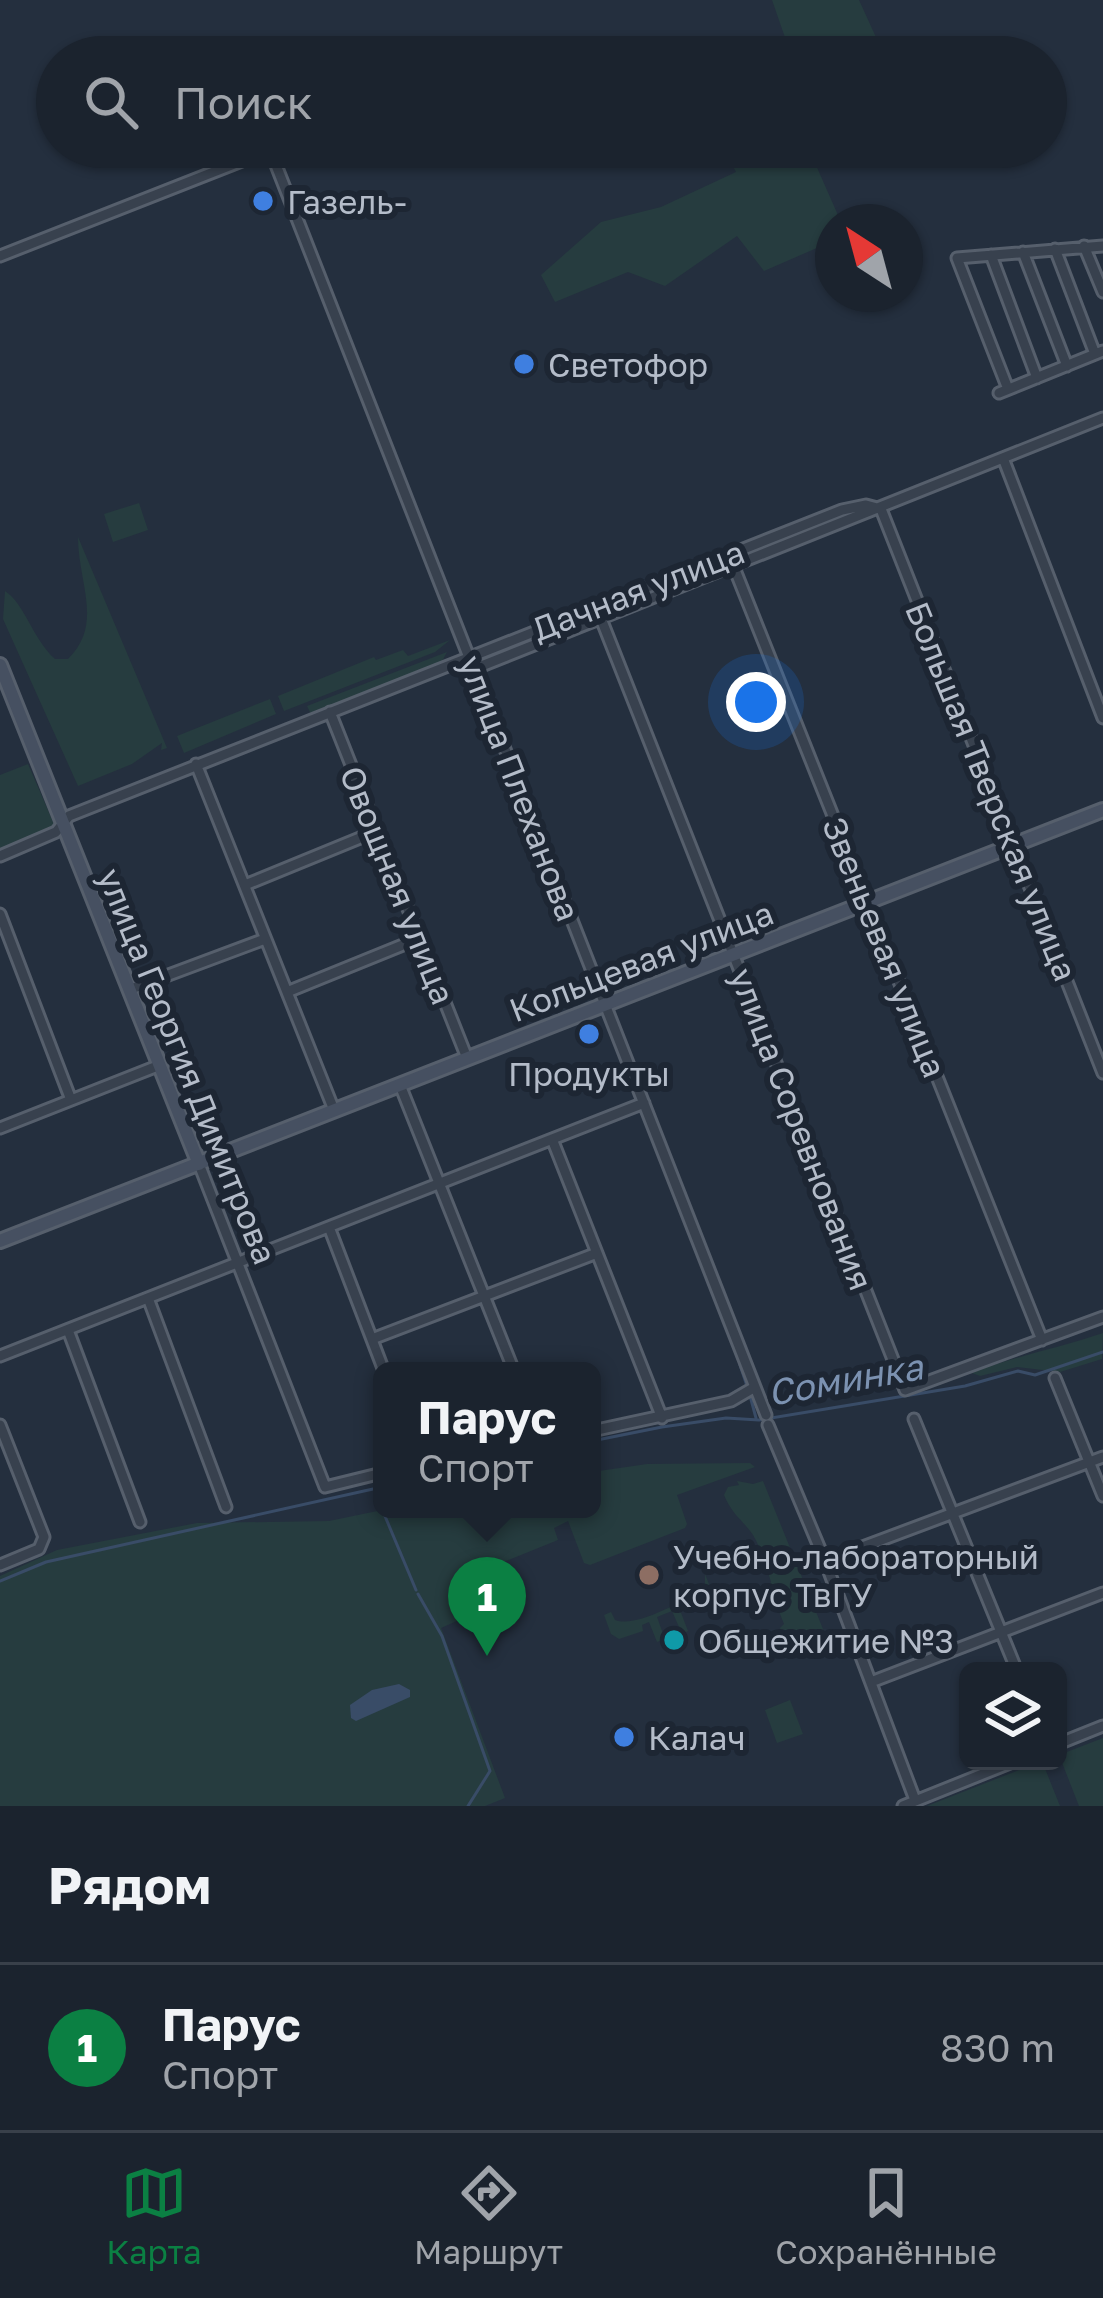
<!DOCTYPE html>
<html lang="ru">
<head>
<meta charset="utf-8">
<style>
	body { margin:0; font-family:"Golos Text",sans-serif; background:#282f3a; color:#f1f3f6 }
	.controls { position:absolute; right:36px; bottom:36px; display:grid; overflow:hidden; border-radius:18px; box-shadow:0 3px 9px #0004 }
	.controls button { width:108px; height:108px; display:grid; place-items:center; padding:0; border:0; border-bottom:3px solid #39404a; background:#1b232e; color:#f1f3f6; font:60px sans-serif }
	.compass { position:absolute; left:815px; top:204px; width:108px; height:108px; border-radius:50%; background:#1b232e; box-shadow:0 3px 9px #0004; rotate:324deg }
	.you { position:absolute; left:756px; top:702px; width:42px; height:42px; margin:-30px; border:9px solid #fff; border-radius:50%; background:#1a73e8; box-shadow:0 0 0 18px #1a73e833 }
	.badge { display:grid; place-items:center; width:78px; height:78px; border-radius:50%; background:#0b8043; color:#fff; font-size:39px; font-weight:700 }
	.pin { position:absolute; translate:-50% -99px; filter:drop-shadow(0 3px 6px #0008) }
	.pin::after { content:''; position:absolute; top:63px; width:42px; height:36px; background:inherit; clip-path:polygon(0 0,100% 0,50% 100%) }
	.popup { position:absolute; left:373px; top:1362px; width:228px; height:156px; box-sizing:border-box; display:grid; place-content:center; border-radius:18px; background:#1b232e; filter:drop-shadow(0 3px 9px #0005); font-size:39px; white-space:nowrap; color:#a0a4aa }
	.popup b { font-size:45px; color:#f1f3f6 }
	.popup::after { content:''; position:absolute; left:50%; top:100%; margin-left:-24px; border:24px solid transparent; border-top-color:#1b232e }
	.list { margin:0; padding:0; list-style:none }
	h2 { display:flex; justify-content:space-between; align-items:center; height:156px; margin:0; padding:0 48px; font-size:51px }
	h2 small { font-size:39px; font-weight:400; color:#a0a4aa }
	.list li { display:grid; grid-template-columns:78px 1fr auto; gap:36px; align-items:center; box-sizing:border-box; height:168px; padding:0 48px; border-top:3px solid #39404a }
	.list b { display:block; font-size:45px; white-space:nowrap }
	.list p { margin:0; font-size:39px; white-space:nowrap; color:#a0a4aa }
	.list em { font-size:39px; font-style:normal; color:#a0a4aa }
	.icon { flex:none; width:66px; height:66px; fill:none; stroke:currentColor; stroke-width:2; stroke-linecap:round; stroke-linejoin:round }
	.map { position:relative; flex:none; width:1103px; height:1806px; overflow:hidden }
	.search { position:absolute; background:#1b232e; box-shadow:0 3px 9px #0004; left:36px; right:36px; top:36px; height:132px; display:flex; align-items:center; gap:30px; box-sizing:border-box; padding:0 42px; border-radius:66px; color:#a0a4aa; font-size:45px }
	.sheet { height:324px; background:#1b232e }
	nav { display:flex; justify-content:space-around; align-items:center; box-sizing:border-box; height:168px; border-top:3px solid #39404a; background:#1b232e; font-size:33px; color:#a0a4aa }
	nav a { display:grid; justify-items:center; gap:6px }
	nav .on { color:#0b8043 }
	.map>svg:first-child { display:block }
</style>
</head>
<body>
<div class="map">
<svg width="1103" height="1806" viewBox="0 0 1103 1806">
	<rect width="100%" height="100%" fill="#242f3e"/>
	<path fill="#263c3f" d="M772,0H859L885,57H800L789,49Z
		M669,147H808L841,222H833V241L764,271L737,236L665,286L628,272L555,302L541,275L601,222L661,207L736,172L724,149L692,155L671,152Z
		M139,503L148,530L113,542L104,514Z
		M78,537L167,748L161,750L162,743L132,764L78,786L3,619L5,591C25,604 32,638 55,659H68C104,624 78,583 78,537Z
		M450,640L435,652L284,711L278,696L374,657L376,660L403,650L408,656Z
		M447,652L440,665L314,714L310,712L307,706Z
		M270,699L276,714L184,753L177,736Z
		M28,764L54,824L47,832L0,851V775Z
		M1103,1333L1102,1359L1060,1372L1017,1367L980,1376L972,1373C1015,1356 1059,1348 1103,1333Z
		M750,1463L755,1467L677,1495L687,1524L685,1528L590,1565L584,1563L568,1521L554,1528L558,1540L486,1569L497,1599L495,1604L441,1628L505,1798L485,1806H0V1576L57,1550L197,1523L329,1521L387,1509H592V1472L647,1464Z
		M737,1481L753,1484L763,1481L825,1634L809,1640L781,1635L780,1628L784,1624L773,1596L764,1592L771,1582C766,1567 761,1548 753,1535C742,1519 733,1516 724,1495L728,1487L739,1485Z
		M705,1574L712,1592L678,1605L688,1631L682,1634L672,1611L657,1617L665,1639L657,1642L649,1622L642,1625L643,1631L619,1639L611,1634L604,1615L611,1612L615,1620C637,1628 677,1602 700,1594L698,1587L705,1584Z
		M790,1700L803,1734L777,1743L765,1710Z
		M1103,1738V1806H1079L1059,1755Z
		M1042,1761L1060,1806H926H927Z"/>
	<path fill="#394c67" d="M399,1684L410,1690V1697L356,1721L351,1718L350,1705L372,1690Z"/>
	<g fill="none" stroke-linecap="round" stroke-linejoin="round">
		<path stroke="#394c67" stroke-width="3" d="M740,1365L747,1386
			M749,1392L756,1418
			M592,1441L662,1427L726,1418L759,1420L844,1406L965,1386L1018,1371L1035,1375L1103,1352
			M375,1488L381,1507
			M382,1509L416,1590
			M0,1581L46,1562L382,1487
			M418,1594L442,1636L490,1771L468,1806"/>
		<defs>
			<path id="street" d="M1084,246L1103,292
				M1055,249L1095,354
				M1023,252L1067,366
				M991,255L1037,378
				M0,256L262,153L274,160L766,1415
				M1008,389L957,258L1103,246
				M999,393L1103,351
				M1003,458L1103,718
				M881,509L1103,1073
				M729,555L1042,1340
				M596,606L905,1390L1103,1317
				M474,669L1103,418
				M330,712L467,1058
				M196,764L334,1110
				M0,856L56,832L69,816L842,510L866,505L881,509
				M245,885L377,831
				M0,914L71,1100
				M131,989L265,939
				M287,992L420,938
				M400,1085L514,1371
				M0,1128L160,1065
				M552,1139L662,1418
				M199,1164L325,1487L382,1473
				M329,1227L384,1371
				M148,1298L226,1507
				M68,1330L140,1522
				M372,1339L597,1253
				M0,1356L644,1103
				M1055,1378L1103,1496
				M914,1419L1017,1671
				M0,1425L44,1537L39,1549L0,1565
				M768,1425L825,1561L915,1800
				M592,1431L731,1401L755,1387
				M825,1561L1103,1457
				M871,1682L1103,1593
				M1058,1744L1103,1726
				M903,1806L1015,1761"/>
			<path id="secondary" d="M0,665L199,1164
				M0,1241L1103,810"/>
		</defs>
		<use href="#street" stroke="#565f6c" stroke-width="15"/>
		<use href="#secondary" stroke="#565f6c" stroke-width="18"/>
		<use href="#street" stroke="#38414e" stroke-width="9"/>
		<use href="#secondary" stroke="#465061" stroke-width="12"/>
	</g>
	<g fill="#3f7fe0" stroke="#1d2633" stroke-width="4.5">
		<circle cx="263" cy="201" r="12"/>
		<circle cx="524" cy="364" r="12"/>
		<circle cx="589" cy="1034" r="12"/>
		<circle cx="624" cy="1737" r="12"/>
	</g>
	<circle fill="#8d6e63" stroke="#1d2633" stroke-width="4.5" cx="649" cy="1575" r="12"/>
	<circle fill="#0f9aa8" stroke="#1d2633" stroke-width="4.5" cx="674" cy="1640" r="12"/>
	<g text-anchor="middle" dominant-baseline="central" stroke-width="12" stroke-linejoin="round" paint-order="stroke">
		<g font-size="33" fill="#b4bcc9" stroke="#1d2633" text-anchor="start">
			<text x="287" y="201">Газель-</text>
			<text x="548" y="364">Светофор</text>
			<text x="589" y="1073" text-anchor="middle">Продукты</text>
			<text x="673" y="1556">Учебно-лабораторный<tspan x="673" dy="38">корпус ТвГУ</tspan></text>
			<text x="698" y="1640">Общежитие №3</text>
			<text x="648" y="1737">Калач</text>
		</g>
		<g font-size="33" fill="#b4bcc9" stroke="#1d2633">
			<text transform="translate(638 590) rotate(-21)">Дачная улица</text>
			<text transform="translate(520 788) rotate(69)">улица Плеханова</text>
			<text transform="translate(992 791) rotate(68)">Большая Тверская улица</text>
			<text transform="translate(398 885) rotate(68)">Овощная улица</text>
			<text transform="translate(885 947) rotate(68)">Звеньевая улица</text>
			<text transform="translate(641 961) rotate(-21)">Кольцевая улица</text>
			<text transform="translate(188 1066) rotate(68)">улица Георгия Димитрова</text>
			<text transform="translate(802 1129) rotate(69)">улица Соревнования</text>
		</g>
		<g font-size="36" font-style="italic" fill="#7c92b1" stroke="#1d2633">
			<text transform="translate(845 1379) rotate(-10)">Соминка</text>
		</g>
	</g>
</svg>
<div class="controls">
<button><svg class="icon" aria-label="layers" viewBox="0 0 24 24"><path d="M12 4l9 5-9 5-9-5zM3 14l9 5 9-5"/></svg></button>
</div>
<svg class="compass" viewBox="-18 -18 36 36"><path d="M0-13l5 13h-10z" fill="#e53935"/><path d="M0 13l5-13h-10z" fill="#a0a4aa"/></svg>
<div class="you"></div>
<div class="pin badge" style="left:487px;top:1656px">1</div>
<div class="popup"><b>Парус</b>Спорт</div>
<div class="search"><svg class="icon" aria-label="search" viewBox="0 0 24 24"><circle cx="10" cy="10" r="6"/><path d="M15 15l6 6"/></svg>Поиск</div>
</div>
<section class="sheet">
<h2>Рядом<small></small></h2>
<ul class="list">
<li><span class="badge">1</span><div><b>Парус</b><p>Спорт</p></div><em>830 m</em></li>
</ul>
</section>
<nav>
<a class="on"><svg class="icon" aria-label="map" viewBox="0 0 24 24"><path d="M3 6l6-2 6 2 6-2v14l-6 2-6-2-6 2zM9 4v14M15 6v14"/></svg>Карта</a>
<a><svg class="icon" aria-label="directions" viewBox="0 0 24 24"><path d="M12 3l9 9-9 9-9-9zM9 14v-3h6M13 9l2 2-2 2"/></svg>Маршрут</a>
<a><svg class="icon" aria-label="saved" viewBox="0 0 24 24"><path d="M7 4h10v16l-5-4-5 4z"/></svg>Сохранённые</a>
</nav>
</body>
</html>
